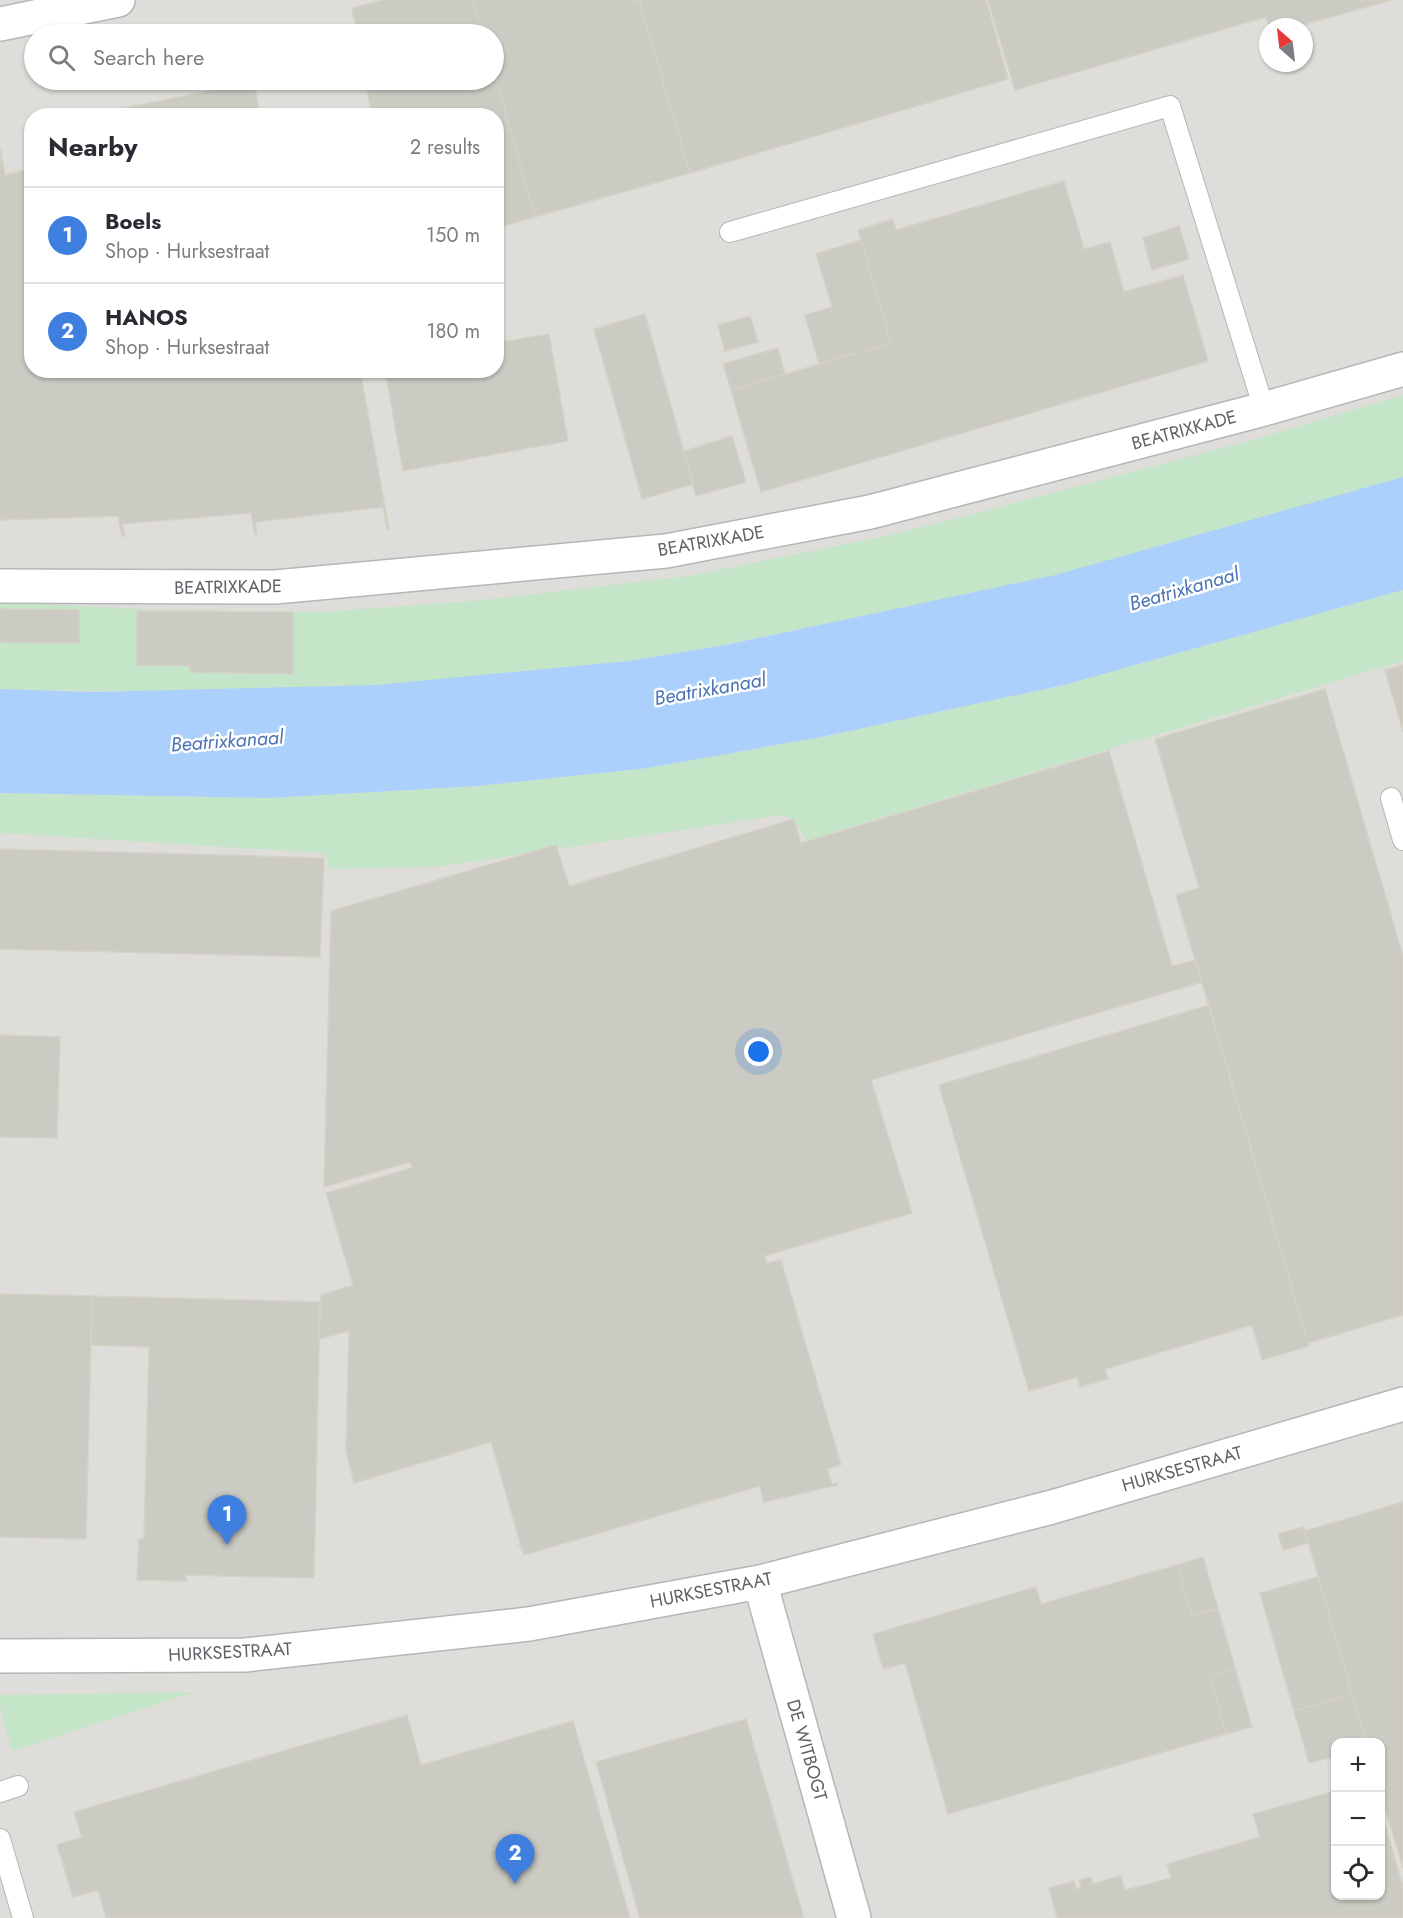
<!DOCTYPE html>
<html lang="en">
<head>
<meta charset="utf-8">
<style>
	body { margin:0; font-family:Jost,sans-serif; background:#f2f2f3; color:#2b2b33 }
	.controls { position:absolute; right:18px; bottom:18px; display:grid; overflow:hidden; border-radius:12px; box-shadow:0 2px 4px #0004 }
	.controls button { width:54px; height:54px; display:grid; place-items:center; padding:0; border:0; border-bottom:2px solid #e1e1e2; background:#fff; color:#2b2b33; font:30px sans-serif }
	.compass { position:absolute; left:1259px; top:18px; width:54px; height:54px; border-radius:50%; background:#fff; box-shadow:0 2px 4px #0004; rotate:332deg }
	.you { position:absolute; left:759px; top:1052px; width:21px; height:21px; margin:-15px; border:4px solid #fff; border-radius:50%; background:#1a73e8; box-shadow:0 0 0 9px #1a73e833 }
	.badge { display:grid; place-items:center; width:39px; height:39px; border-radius:50%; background:#d93025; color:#fff; font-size:20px; font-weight:700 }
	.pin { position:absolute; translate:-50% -50px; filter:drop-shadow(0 2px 3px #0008) }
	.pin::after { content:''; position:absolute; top:32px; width:21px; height:18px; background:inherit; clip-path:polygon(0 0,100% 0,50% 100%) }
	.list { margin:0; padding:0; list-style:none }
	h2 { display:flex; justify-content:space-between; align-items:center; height:78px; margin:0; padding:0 24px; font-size:26px }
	h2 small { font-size:20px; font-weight:400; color:#7c7c81 }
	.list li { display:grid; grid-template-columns:39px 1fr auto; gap:18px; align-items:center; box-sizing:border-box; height:96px; padding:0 24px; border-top:2px solid #e1e1e2 }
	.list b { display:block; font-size:22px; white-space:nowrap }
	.list p { margin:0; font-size:20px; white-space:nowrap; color:#7c7c81 }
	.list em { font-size:20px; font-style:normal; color:#7c7c81 }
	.icon { flex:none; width:33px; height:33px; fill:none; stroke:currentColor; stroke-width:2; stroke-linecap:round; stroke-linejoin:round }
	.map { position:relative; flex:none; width:1403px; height:1918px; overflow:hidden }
	.search { position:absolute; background:#fff; box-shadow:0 2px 4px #0004; left:24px; top:24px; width:480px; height:66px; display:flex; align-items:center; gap:15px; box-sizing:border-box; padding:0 21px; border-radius:33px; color:#7c7c81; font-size:22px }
	.panel { position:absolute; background:#fff; box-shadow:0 2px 4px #0004; left:24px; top:108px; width:480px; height:270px; border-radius:24px }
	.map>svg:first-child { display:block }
</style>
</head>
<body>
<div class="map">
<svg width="1403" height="1918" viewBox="0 0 1403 1918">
	<rect width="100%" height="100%" fill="#efeee7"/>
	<path fill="#deddd9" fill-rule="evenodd" d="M0,0H1403V1918H0ZM1268,27H1304V63H1268ZM34,34H494V80H34ZM32,116H496V370H32ZM1336,1742H1380V1896H1336Z"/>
	<path fill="#c5e5c8" d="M1403,395V477C1286,511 1169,548 1051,576C974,594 897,610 820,625C756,638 693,652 630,661C422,690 209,695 0,689V602L156,610L322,612L483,600L688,576L881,537L985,511L1263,437Z
		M1403,590V661L807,840L793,819L782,815L437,867L330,869L327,858L321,853L0,833V793L270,798L478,786L648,768L826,736L1064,685Z
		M195,1692L12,1751L0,1706V1695Z"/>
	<path fill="#abd0fb" d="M1403,477V590L1064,685L826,736L648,768L478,786L270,798L0,793V689L94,692L376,685L629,661L725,645L1055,575Z"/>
	<path fill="#cbcac3" stroke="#d4d1c5" stroke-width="1.5" d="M383,0H473L483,34H357L352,8Z
		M473,0H639L690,173L535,217L494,72V34H483Z
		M639,0H986L1008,79L690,173Z
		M988,0H1391L1296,27H1269L1266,17L1015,90Z
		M494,72L535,217L496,228V116H372L365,80H494Z
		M254,82L260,116H100L99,113Z
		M0,148L5,175L32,169V370H360L389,529H387L383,507L255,522L257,534L255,535L251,513L122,524L125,536H122L118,516L0,520Z
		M1064,181L1084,249L1110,242L1124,292L1183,275L1208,361L761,492L731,390L891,343L858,230L893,219L896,230Z
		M1179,226L1189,259L1152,270L1143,238Z
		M861,240L891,343L819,364L805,315L832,307L816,254Z
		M645,314L693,484L642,499L594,329Z
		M750,316L758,342L725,351L718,325Z
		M549,334L568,441L403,471L385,370H496V343Z
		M778,348L785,374L731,390L723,364Z
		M732,436L746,482L696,496L684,451Z
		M0,609L79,610V643L0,642Z
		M137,611L293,612V674L190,672V666L137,665Z
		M1403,665V732L1385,670Z
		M1325,689L1403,956V1315L1308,1343L1176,895L1199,888L1155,739Z
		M1109,751L1172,966L1196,960L1202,982L871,1080L912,1213L764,1256L767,1263L781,1260L841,1465L827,1469L832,1484L838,1483V1485L764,1502L760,1486L524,1555L522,1548L518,1546L521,1545L491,1442L354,1483L346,1451L349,1331L319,1339L321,1295L353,1285L326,1193L412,1168L410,1162L324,1187L331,911L556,845L569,886L794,819L801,843Z
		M0,849L324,858L320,957L0,949Z
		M1209,1005L1309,1346L1262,1360L1252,1325L1105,1369L1108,1379L1080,1387L1077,1377L1029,1391L939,1085Z
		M0,1035L60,1037L57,1138L0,1137Z
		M0,1294L92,1296L86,1539L0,1537Z
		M92,1296L320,1302L314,1578L185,1575L187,1581L137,1580L139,1539H144L149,1347L91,1345Z
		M1403,1502V1868L1380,1791V1742H1366L1305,1531Z
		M1304,1527L1308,1543L1283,1550L1278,1534Z
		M1203,1557L1218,1609L1192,1615L1177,1565Z
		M1177,1565L1192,1615L1218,1609L1235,1668L1210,1676L1226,1734L948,1814L905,1663L883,1669L873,1634L1036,1587L1041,1604Z
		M1318,1577L1352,1694L1294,1711L1260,1593Z
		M1235,1668L1252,1727L1226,1734L1210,1676Z
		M1352,1694L1366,1742H1336V1756L1309,1763L1294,1711Z
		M407,1715L421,1765L573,1721L630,1918H106L98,1890L73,1897L57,1845L82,1837L74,1812Z
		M746,1719L804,1918H640L596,1762Z
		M1336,1791V1896H1380V1808L1403,1887V1918H1057L1049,1888L1074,1881L1076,1889L1081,1888L1079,1880L1091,1877L1092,1884L1121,1876L1125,1890L1171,1878L1167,1864L1260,1837L1253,1814Z"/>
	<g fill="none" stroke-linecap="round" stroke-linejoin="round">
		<defs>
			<path id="service" d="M730,232L1170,106L1264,409
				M1391,798L1403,840
				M0,1792L18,1786
				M0,1839L23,1918"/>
			<path id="minor" d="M0,586L275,587L666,551L870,512L1264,409L1403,369
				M760,1582L854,1918"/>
			<path id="tertiary" d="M0,24L118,0
				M0,1656L245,1655L529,1624L760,1582L1052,1507L1403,1404"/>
		</defs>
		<use href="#service" stroke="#b4b6ba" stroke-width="22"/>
		<use href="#minor" stroke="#b4b6ba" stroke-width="36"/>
		<use href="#tertiary" stroke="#b4b6ba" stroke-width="36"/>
		<use href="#service" stroke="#fff" stroke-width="20"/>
		<use href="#minor" stroke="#fff" stroke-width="33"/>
		<use href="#tertiary" stroke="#fff" stroke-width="33"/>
	</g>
	<g text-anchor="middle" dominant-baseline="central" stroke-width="5" stroke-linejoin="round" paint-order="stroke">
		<g font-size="18" fill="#5e6166" stroke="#fff">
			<text transform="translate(1184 430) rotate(-15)">BEATRIXKADE</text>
			<text transform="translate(711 541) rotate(-10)">BEATRIXKADE</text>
			<text transform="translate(228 587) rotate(-1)">BEATRIXKADE</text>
			<text transform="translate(1182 1469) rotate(-16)">HURKSESTRAAT</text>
			<text transform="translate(711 1590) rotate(-11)">HURKSESTRAAT</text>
			<text transform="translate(230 1652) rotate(-3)">HURKSESTRAAT</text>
			<text transform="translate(807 1750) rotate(74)">DE WITBOGT</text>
		</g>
		<g font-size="20" font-style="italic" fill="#4b74b5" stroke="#fff">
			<text transform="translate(1184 589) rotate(-16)">Beatrixkanaal</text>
			<text transform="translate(710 689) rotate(-10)">Beatrixkanaal</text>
			<text transform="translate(227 741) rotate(-4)">Beatrixkanaal</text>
		</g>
	</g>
</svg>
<div class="controls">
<button>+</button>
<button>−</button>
<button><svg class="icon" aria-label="locate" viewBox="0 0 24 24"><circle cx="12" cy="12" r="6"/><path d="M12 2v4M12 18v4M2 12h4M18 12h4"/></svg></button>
</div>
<svg class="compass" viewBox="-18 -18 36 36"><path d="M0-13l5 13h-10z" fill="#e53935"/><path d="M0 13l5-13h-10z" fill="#7c7c81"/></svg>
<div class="you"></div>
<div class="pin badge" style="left:227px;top:1545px;background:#3f7fe0">1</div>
<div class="pin badge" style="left:515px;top:1884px;background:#3f7fe0">2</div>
<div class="search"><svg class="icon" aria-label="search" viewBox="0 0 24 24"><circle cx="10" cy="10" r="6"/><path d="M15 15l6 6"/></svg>Search here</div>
<section class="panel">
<h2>Nearby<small>2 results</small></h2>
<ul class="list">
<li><span class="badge" style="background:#3f7fe0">1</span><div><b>Boels</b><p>Shop · Hurksestraat</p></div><em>150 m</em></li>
<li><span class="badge" style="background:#3f7fe0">2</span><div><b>HANOS</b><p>Shop · Hurksestraat</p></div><em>180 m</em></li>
</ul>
</section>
</div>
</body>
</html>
